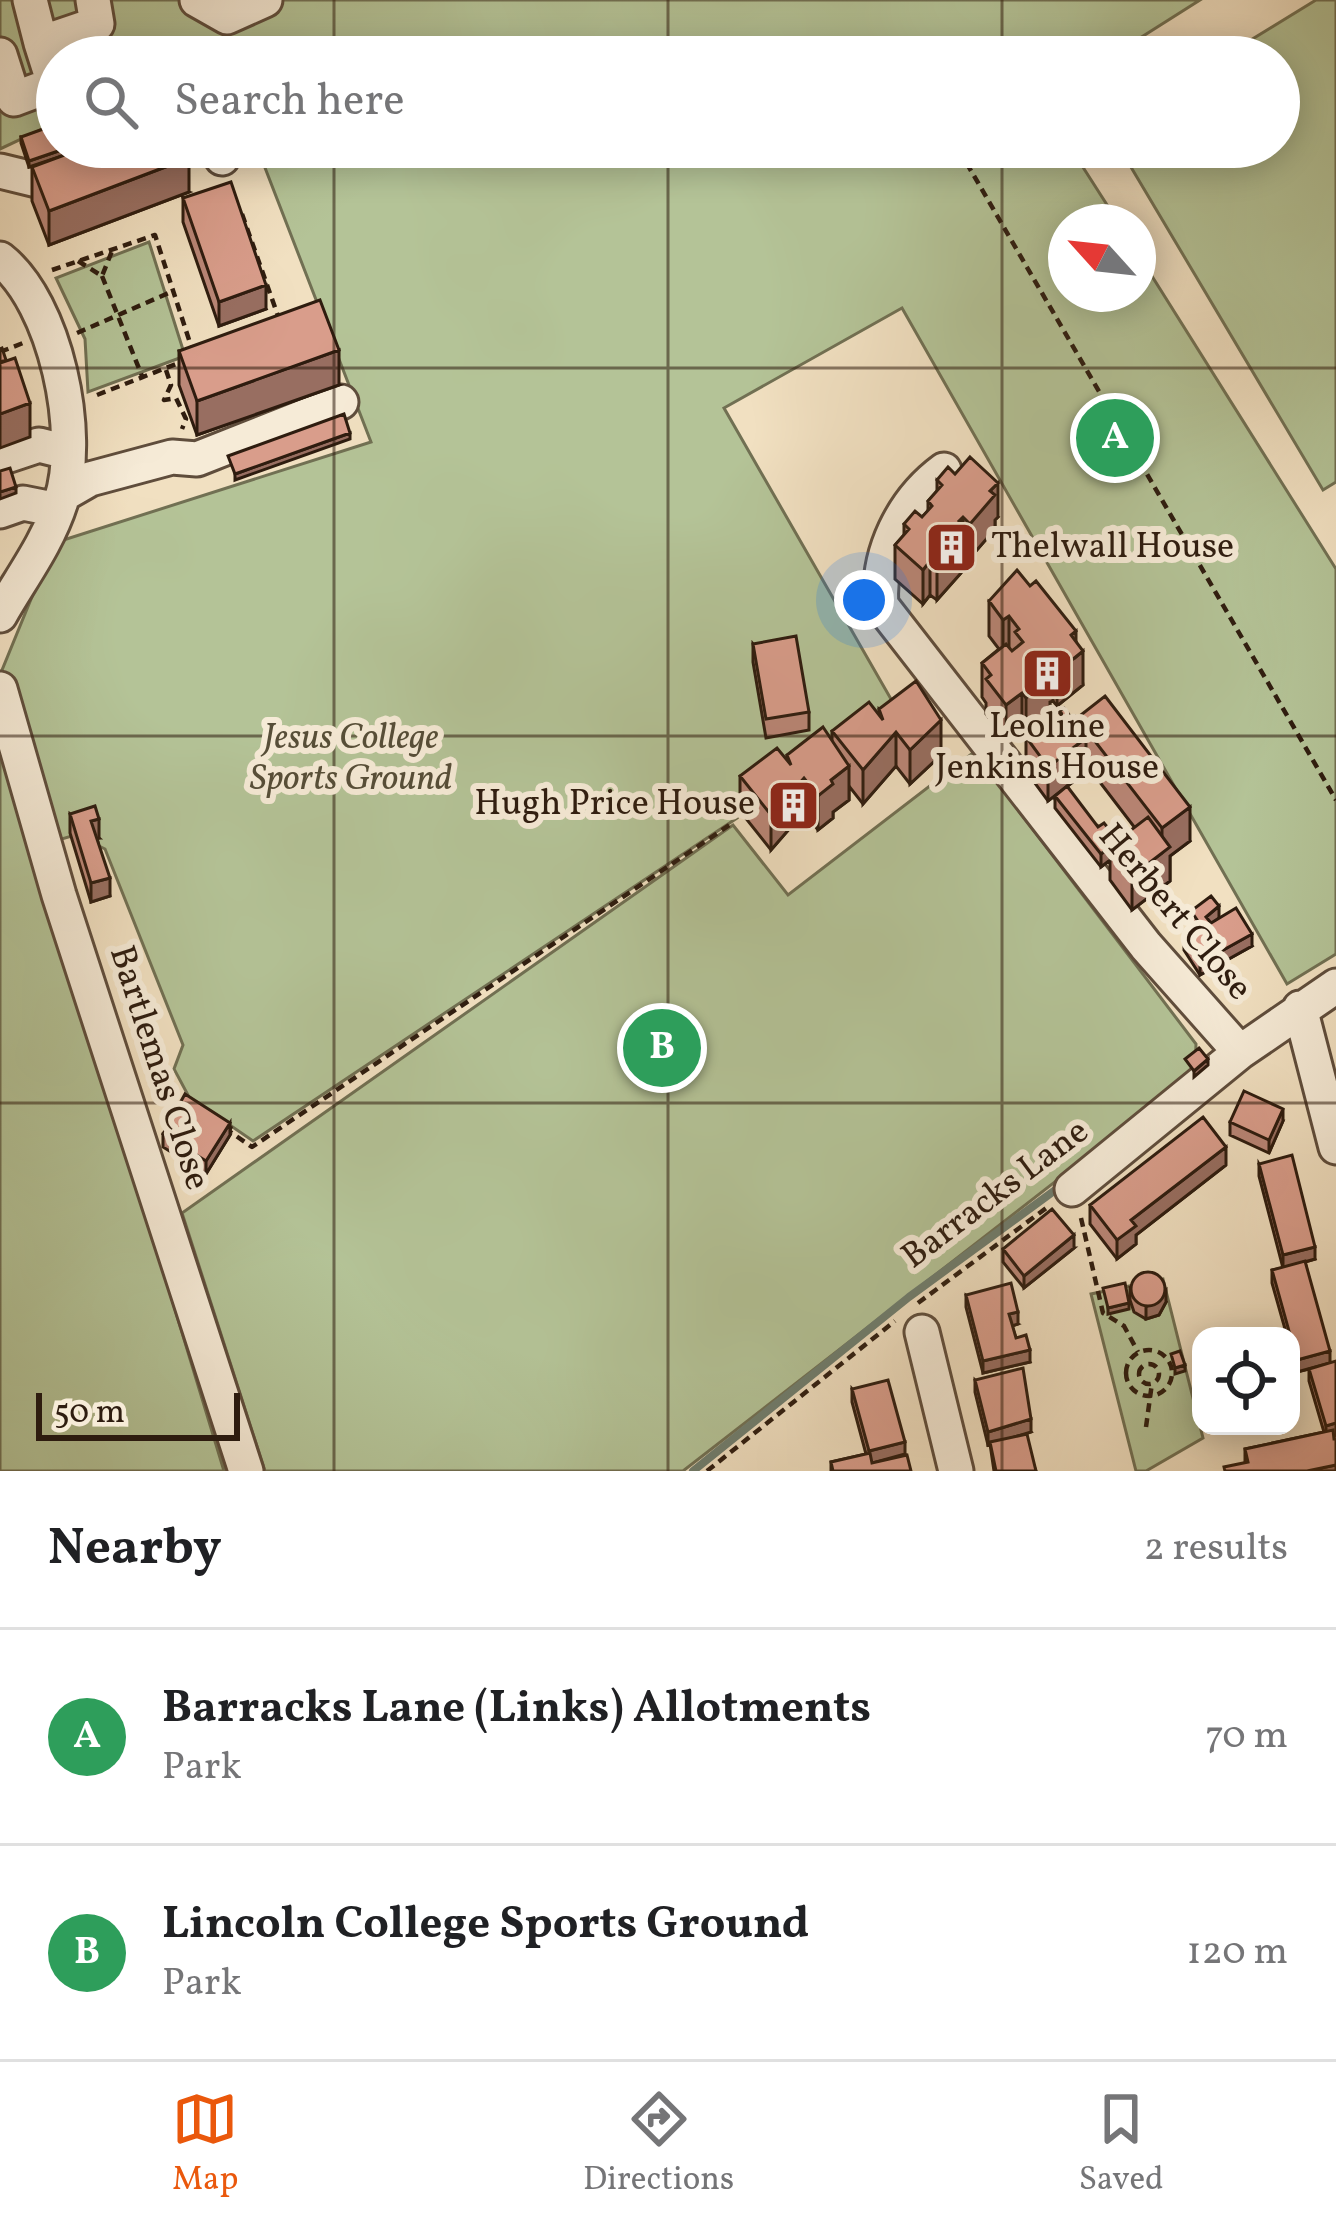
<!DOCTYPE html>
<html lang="en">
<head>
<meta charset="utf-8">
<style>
	body { margin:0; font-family:Vollkorn,serif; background:#f2f2f2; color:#202124 }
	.controls { position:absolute; right:36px; bottom:36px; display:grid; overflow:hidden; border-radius:24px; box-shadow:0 6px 30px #0003 }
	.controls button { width:108px; height:108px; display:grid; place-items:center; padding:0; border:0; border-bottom:3px solid #e0e0e0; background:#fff; color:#202124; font:60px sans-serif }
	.compass { position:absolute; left:1048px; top:204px; width:108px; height:108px; border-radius:50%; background:#fff; box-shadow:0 6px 30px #0003; rotate:297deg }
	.scale { position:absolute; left:36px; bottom:30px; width:204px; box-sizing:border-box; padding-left:12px; border:6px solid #2e1c0f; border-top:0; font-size:33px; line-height:42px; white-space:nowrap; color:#2e1c0f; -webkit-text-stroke:9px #f6ebd7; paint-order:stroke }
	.you { position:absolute; left:864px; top:600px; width:42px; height:42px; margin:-30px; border:9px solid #fff; border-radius:50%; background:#1a73e8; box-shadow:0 0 0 18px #1a73e833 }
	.badge { display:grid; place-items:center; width:78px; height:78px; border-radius:50%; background:#ea580c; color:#fff; font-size:39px; font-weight:700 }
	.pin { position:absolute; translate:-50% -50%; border:6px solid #fff; box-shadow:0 3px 12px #0006 }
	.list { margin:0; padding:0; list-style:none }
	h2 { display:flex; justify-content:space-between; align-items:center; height:156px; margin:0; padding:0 48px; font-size:51px }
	h2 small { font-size:39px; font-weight:400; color:#757577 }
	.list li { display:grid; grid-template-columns:78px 1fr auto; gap:36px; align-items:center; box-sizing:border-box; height:216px; padding:0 48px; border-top:3px solid #e0e0e0 }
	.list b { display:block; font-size:45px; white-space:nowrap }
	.list p { margin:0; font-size:39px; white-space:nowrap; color:#757577 }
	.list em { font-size:39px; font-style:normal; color:#757577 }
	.icon { flex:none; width:66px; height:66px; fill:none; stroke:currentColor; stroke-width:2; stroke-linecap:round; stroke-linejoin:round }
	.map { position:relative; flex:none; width:1336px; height:1471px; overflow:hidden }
	.search { position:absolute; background:#fff; box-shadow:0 6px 30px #0003; left:36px; right:36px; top:36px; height:132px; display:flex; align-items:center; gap:30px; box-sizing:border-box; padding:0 42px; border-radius:66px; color:#757577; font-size:45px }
	.sheet { height:588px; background:#fff }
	nav { display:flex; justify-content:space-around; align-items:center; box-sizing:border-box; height:168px; border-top:3px solid #e0e0e0; background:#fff; font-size:33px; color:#757577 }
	nav a { display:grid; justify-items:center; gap:6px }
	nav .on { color:#ea580c }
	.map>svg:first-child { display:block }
</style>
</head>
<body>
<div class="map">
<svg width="1336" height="1471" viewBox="0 0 1336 1471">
	<rect width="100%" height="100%" fill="#f1e0c1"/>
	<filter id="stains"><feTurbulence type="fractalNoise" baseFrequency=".00167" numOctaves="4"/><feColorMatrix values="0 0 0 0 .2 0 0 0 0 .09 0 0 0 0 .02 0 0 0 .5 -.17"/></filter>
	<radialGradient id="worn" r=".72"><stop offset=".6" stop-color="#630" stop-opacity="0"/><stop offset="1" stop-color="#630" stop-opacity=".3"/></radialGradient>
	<path fill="#b4c397" stroke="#717053" stroke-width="3" d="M0,0H1200L1110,57H222L218,48L199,57H57V122L0,149Z
		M1316,0H1336V482L1323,490L1119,147H1279V57H1223Z
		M257,147H1070L1118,222H1066V294H1138V254L1336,569V954L1287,984L902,308L724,408L895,706L828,754L728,805L737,818L253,1141L189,1097L174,1069L183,1045L105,849L93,843L89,831L48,843L0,675L54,543L371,442Z
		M149,242L185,356L88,392L85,339L56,278Z
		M0,732L231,1471H226L143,1204L224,1471H0Z
		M974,752L1196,1044L1195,1073L683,1471H265L182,1213L733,825L788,895Z
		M1163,1279L1203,1438L1146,1471H1136L1091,1294Z"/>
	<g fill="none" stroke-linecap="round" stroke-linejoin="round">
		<path stroke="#6f7d6e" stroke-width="8" d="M693,1471L909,1297L1058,1188"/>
		<defs>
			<path id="minor" d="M30,0L41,43L97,24L93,0
				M197,0L227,17L265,0
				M0,55L14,99L54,84L41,43
				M215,147L222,158
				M0,171L37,180L132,147
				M0,259C56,303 83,434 61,501C48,543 21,578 0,615
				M0,458L39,445L67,452
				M944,470C902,501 877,553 881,605L1146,946L1240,1052
				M64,494L90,479L172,457L197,459L341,402
				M0,511L23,503L58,510
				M0,689L59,895L246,1471
				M1300,1008L1336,1147
				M1072,1189L1240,1052L1336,986
				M922,1332L956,1471"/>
		</defs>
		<use href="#minor" stroke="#5f4d3c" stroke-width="39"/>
		<path stroke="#2e1c0f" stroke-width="4.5" stroke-dasharray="9 6" stroke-linecap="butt" d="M959,150L1336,800
			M242,214L278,316
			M78,261L102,276L112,251
			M52,270L155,235L192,349
			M102,276L142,376
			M77,333L171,292
			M0,352L23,343
			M166,370L171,385L164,400L176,398L186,419L182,429
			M97,395L181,362
			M231,1126L229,1131L252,1147L734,822
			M1081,1218L1103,1313L1124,1326L1138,1352
			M918,1303L1049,1206
			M1126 1373a23 23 0 1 1 46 0a23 23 0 1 1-46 0Z
			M1139 1374a10 10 0 1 1 20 0a10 10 0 1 1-20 0Z
			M1146,1427L1152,1383
			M707,1471L895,1321"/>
		<use href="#minor" stroke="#f6ebd7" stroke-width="33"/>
	</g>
	<path fill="#bb8778" stroke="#2e1c0f" stroke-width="3" d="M21,137L189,192L49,245L32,201V167L60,157L29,167L21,143Z
		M183,198L266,309L219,326L183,222Z
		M179,351L339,385L197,435L179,385Z
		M937,480L998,517L995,520V529L970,558L964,553V560L961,564V573L937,600L930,595L923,604L895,579V545L904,535V524L922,517L928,511V501L937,491Z
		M989,601L1076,642L1083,685L1057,706L1053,701L1050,702V713L1026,733L1022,728L1006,740L986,714V703L982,697V663L999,649L989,636Z
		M753,644L809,712V730L766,738L753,662Z
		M879,709L941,755L910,784L896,766L863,804L849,786V800L833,812V818L818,830L804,812L771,850L740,811V776L787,761V755L832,741V731L879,716Z
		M1077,718L1190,841L1170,856V881L1132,910L1110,880V860L1101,867L1055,808V796L1118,840L1135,828L1086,764V772L1048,801L1026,771V737L1077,726Z
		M70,814L99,838H97L110,896L91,902L70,833Z
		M1191,911L1219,918L1252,946L1200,975L1184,950V937L1196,931L1191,924Z
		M1283,1121L1269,1153L1230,1135V1122Z
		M163,1134L230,1135L206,1174L163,1147Z
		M1259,1164L1315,1259L1305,1262L1330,1362L1334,1436L1245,1463V1449L1324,1432L1309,1381V1369L1297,1372L1291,1351V1336H1287L1272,1283V1270L1283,1268L1259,1176Z
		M1226,1165L1136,1235V1244L1117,1259L1090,1224V1205Z
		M1074,1248L1024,1288L1003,1262V1249Z
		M1130,1288L1166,1302L1159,1315L1146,1319L1134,1312L1130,1300Z
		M966,1295L1018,1324L1012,1326L1016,1338L1030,1362L983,1373L966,1307Z
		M975,1380L1031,1432L1022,1435L1036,1471H994L990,1444L988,1445L975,1392Z
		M852,1389L905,1454L876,1462L911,1471H831V1462L866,1454L852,1402Z"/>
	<path fill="#986e61" stroke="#2e1c0f" stroke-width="3" d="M70,147H89L29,167V161Z
		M234,147H251L228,155V149Z
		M189,158V192L49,245V211Z
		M266,285V309L219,326V302Z
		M339,350V385L197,435V401Z
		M30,403V437L0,448V414Z
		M350,433V439L235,480V474Z
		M998,483V517L995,520V529L970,558V524L990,491Z
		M16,487V493L0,499V492Z
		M963,517L964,560L961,564V573L937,600V566Z
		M930,561V595L923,604V570Z
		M1009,616V650L1003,654V620Z
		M1076,631V657L1083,651V685L1057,706V672L1071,635Z
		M1053,666V701L1050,702V713L1026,733V698L1045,672Z
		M1022,693V728L1006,740V705Z
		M941,720V755L910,784V750Z
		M896,732V766L863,804V770Z
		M1086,738V772L1048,801V767Z
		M849,766V800L833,812V818L818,830V796L831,780Z
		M804,778V812L771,850V815Z
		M1190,807V841L1170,856V881L1132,910V876L1162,853V828Z
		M99,819V838L91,840V821Z
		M1110,847V860L1101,867V854Z
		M110,878V896L91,902V883Z
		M1219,906V918L1206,929V917Z
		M1252,934V946L1200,975V963Z
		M1208,1059V1065L1194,1077V1071Z
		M1283,1109V1121L1269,1153V1140Z
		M230,1123V1135L206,1174V1161Z
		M1226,1147V1165L1136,1235V1244L1117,1259V1240L1131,1220Z
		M1074,1235V1248L1024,1288V1276Z
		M1315,1247V1259L1283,1268V1255Z
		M1166,1290V1302L1159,1315L1146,1319V1307Z
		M1129,1303V1309L1108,1314V1308Z
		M1018,1312V1324L1009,1327V1314Z
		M1030,1350V1362L983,1373V1361Z
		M1330,1351V1363L1297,1372V1360Z
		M1185,1365V1371L1175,1374V1368Z
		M1031,1419V1432L988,1445V1432Z
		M1336,1423V1436L1326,1439V1426Z
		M905,1442V1454L869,1464V1451Z
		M1336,1465V1471H1307Z"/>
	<path fill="#d99d8b" stroke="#2e1c0f" stroke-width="3" d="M132,40L136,57H106L103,48Z
		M57,124V147H70L29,161L21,137Z
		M86,147H185L189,158L49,211L32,167Z
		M231,182L266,285L219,302L183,198Z
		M320,300L339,350L197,401L179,351Z
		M2,348L6,360L0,362V349Z
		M15,358L30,403L0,414V363Z
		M344,414L350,433L235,474L228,456Z
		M970,457L998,483L990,491L995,495L970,524L963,517L959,521L964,526L956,535L961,539L937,566L930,561L923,570L895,545L909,529L904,524L915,511L922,517L932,506L928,501L942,485L937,480L948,467L955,474Z
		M10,468L16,487L0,492V471Z
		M1017,570L1030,586L1036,581L1076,631L1071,635L1083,651L1057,672L1053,666L1045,672L1050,679L1026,698L1022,693L1006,705L986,679L991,675L982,663L1006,644L1012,651L1023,642L1015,632L1019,629L1009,616L1003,620L989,601Z
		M796,636L809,712L766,719L753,644Z
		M916,681L941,720L910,750L896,732L863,770L832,731L869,702L883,720L879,709Z
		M1105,696L1190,807L1162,828L1077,718Z
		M1064,708L1086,738L1048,767L1026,737Z
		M823,727L849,766L831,780L833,784L818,796L804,778L771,815L740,776L777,748L791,765L787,755Z
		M1067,786L1098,827L1104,823L1118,840L1101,854L1055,796Z
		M95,806L99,819L91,821L110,878L91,883L70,814Z
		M1148,817L1170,847L1132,876L1110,846Z
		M1211,896L1219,906L1206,917L1211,923L1236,908L1252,934L1200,963L1184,937L1202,927L1191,911Z
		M1199,1048L1208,1059L1194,1071L1185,1059Z
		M1244,1091L1283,1109L1269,1140L1230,1122Z
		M185,1094L230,1123L206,1161L163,1134Z
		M1203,1117L1226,1147L1131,1220L1136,1226L1117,1240L1090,1205Z
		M1292,1155L1315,1247L1283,1255L1259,1164Z
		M1052,1209L1074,1235L1024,1276L1003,1249Z
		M1305,1261L1330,1351L1297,1360L1272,1270Z
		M1131 1289a17 17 0 1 1 34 0a17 17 0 1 1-34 0Z
		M1011,1283L1018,1312L1009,1314L1012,1324L1016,1338L1026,1335L1030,1350L983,1361L966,1295Z
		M1125,1283L1129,1303L1108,1308L1103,1288Z
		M1180,1351L1185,1365L1175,1368L1171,1354Z
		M1336,1361V1423L1326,1426L1309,1369Z
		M1023,1368L1031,1419L988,1432L975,1380Z
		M888,1380L905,1442L869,1451L852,1389Z
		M1333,1430L1334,1439H1336V1465L1307,1471H1225L1224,1467L1248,1462L1245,1449Z
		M1027,1434L1036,1471H996L990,1442Z
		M870,1453L872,1463L907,1455L911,1471H833L831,1462Z"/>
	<path fill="none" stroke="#2e1c0f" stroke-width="3" stroke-opacity="0.55" d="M334,0V57M668,0V57M1002,0V57M334,147V1471M668,147V1471M1002,147V1471M0,368H1336M0,736H1336M0,1103H1336"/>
	<defs>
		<symbol id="building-square" viewBox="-11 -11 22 22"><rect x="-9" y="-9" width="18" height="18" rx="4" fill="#8f2418" stroke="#f6ebd7"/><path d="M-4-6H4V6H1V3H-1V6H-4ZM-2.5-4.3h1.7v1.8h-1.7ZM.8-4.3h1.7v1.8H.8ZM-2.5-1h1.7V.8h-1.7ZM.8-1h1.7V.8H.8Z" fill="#fff"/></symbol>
	</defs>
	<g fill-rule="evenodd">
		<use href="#building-square" x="922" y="518" width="59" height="59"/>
		<use href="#building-square" x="1018" y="644" width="59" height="59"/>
		<use href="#building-square" x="764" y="776" width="59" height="59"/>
	</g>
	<g text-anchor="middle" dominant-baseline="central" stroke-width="12" stroke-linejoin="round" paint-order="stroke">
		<g font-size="36" fill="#2e1c0f" stroke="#f6ebd7" text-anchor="start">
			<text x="991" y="548">Thelwall House</text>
			<text x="1047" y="728" text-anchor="middle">Leoline<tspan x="1047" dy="41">Jenkins House</tspan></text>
			<text x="755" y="805" text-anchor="end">Hugh Price House</text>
		</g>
		<g font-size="36" font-style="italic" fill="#564e38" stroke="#f6ebd7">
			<text x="351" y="739">Jesus College<tspan x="351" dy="41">Sports Ground</tspan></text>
		</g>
		<g font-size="36" fill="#2e1c0f" stroke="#f6ebd7">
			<text transform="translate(1174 913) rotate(50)">Herbert Close</text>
			<text transform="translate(158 1068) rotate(72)">Bartlemas Close</text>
			<text transform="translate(996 1195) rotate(-37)">Barracks Lane</text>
		</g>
	</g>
	<rect width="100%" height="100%" filter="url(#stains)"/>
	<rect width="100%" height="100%" fill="url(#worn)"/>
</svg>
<div class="controls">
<button><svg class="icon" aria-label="locate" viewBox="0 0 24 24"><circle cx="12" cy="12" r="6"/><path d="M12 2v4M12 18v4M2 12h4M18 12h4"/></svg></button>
</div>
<svg class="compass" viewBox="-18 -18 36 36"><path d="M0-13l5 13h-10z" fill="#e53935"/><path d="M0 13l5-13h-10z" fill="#757577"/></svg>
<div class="scale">50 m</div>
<div class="you"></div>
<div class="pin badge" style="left:1115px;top:438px;background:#2e9e5b">A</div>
<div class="pin badge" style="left:662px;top:1048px;background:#2e9e5b">B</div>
<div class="search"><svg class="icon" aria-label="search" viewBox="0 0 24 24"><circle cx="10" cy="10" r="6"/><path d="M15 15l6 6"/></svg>Search here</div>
</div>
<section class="sheet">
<h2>Nearby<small>2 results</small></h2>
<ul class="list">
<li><span class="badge" style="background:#2e9e5b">A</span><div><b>Barracks Lane (Links) Allotments</b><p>Park</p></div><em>70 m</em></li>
<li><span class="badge" style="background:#2e9e5b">B</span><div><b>Lincoln College Sports Ground</b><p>Park</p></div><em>120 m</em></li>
</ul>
</section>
<nav>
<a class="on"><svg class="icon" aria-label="map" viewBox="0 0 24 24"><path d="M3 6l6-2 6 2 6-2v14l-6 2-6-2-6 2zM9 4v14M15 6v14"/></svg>Map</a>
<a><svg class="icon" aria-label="directions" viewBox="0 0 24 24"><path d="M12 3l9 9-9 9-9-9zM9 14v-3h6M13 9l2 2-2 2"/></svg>Directions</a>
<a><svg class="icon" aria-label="saved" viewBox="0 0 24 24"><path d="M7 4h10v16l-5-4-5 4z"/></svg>Saved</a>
</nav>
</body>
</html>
